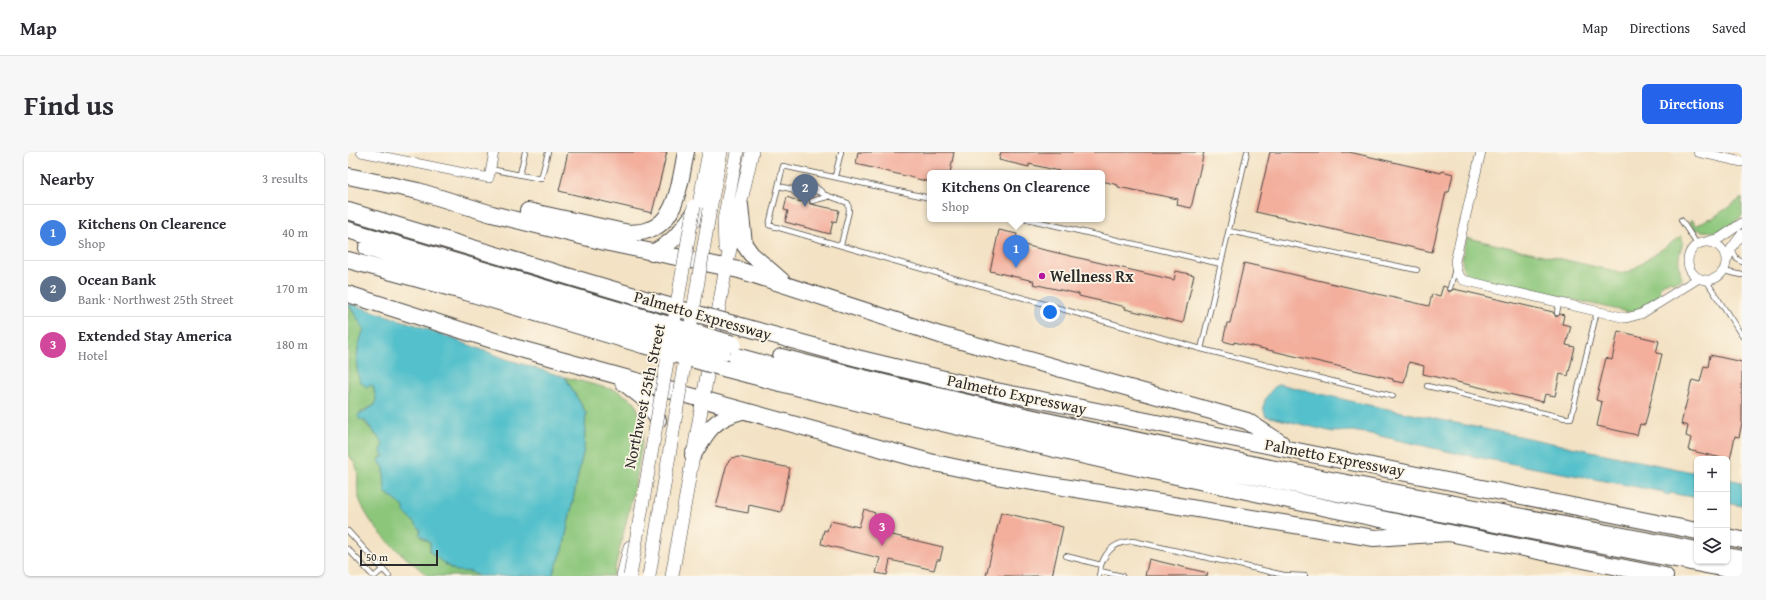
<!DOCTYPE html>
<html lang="en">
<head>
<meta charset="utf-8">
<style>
	body { margin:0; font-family:"Gentium Book Plus",serif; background:#f7f7f7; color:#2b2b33 }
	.controls { position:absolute; right:12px; bottom:12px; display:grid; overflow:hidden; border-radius:6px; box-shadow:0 1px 3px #0004 }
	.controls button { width:36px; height:36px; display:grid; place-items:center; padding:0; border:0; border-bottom:1px solid #e1e1e2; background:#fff; color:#2b2b33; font:20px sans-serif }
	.scale { position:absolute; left:12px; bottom:10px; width:78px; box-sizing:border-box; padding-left:4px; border:2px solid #2b2b2b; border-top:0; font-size:11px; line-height:14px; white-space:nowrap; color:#2b2b2b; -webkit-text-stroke:3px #fcf5e5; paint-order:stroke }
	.you { position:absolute; left:702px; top:160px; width:14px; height:14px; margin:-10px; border:3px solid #fff; border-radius:50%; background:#1a73e8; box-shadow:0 0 0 6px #1a73e833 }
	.badge { display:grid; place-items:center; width:26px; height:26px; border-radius:50%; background:#2563eb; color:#fff; font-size:13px; font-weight:700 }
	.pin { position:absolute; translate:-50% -33px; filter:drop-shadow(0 1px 2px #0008) }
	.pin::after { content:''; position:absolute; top:21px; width:14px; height:12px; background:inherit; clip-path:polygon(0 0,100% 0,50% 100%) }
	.popup { position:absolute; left:579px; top:18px; width:178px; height:52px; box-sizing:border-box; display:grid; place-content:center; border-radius:6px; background:#fff; filter:drop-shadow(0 1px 3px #0005); font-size:13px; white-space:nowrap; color:#7c7c81 }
	.popup b { font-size:15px; color:#2b2b33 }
	.popup::after { content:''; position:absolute; left:50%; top:100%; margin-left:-8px; border:8px solid transparent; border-top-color:#fff }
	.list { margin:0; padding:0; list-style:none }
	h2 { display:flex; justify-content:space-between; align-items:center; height:52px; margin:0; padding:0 16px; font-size:17px }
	h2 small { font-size:13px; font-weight:400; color:#7c7c81 }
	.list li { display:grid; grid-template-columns:26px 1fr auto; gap:12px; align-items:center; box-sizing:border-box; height:56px; padding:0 16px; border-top:1px solid #e1e1e2 }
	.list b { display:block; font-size:15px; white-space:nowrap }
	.list p { margin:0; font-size:13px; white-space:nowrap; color:#7c7c81 }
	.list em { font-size:13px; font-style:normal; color:#7c7c81 }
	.icon { flex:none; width:22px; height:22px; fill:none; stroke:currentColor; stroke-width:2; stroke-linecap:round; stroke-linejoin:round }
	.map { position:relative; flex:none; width:1394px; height:424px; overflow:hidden; border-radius:6px }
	header { display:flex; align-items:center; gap:24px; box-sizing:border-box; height:56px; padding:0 20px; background:#fff; border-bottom:1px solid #e1e1e2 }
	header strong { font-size:19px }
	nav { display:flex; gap:22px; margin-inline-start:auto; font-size:14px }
	.intro { display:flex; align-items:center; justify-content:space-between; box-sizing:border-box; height:96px; padding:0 24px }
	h1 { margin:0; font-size:28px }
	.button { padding:10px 18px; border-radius:6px; background:#2563eb; color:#fff; font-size:14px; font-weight:700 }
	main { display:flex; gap:24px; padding:0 24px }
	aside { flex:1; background:#fff; border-radius:6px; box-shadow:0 1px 3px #0004 }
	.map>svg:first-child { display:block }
</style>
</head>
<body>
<header>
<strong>Map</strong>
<nav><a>Map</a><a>Directions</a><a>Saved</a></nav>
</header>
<div class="intro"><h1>Find us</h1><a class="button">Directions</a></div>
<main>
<aside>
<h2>Nearby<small>3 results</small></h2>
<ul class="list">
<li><span class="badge" style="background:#3f7fe0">1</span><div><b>Kitchens On Clearence</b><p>Shop</p></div><em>40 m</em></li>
<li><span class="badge" style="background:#5c6f8a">2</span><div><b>Ocean Bank</b><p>Bank · Northwest 25th Street</p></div><em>170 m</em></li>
<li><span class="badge" style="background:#d1479c">3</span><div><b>Extended Stay America</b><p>Hotel</p></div><em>180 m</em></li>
</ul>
</aside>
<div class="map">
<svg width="1394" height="424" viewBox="0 0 1394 424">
	<rect width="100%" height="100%" fill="#fcf5e5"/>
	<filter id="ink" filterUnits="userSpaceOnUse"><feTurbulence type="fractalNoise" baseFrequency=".025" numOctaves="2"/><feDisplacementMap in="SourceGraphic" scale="8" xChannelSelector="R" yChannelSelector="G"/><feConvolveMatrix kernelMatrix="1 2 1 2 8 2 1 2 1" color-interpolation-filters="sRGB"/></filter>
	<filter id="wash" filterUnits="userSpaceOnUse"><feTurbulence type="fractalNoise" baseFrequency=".012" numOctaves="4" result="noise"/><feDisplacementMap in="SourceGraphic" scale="16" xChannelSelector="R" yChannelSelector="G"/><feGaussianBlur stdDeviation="0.9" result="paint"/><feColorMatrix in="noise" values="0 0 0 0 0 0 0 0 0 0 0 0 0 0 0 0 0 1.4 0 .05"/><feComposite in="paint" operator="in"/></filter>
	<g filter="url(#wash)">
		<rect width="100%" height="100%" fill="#f3e2c4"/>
		<path fill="#8bc67a" stroke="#5b7852" d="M1394,46V64L1377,78L1376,76L1369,80L1354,79L1351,77L1348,79L1341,70L1344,68L1348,74L1361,66L1363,67Z
			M1333,84L1335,90C1329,110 1330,107 1334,127L1326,131L1322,129L1315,131L1311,137L1313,143L1287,159L1280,160L1120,124C1110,114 1116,98 1119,86L1276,121L1281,120Z
			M0,152L16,177C9,195 6,212 12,230L25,234L28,246L27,253L13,260L14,267L35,291V298L33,300L36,305H32L31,309L36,316L37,340L56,355L72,377L74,386L82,391V400C88,405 102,417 109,419C119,421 121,417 130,424H80C55,403 22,379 11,346C6,331 16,315 0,304Z
			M217,225L270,239L287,250L296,275L288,329L265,424H204L215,398L230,323L236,297L238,261Z"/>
		<path fill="#53c0cb" stroke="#3f767b" d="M0,151L71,174L161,208L217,225L238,261L236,297L230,323L215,398L204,424H130C121,417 119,421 109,419C102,417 88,405 82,400V391L72,383V377L56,360V355L37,340L36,316L31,309L33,305H36L33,301L35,291L17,269L11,267L10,263L27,253L28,246L25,234L22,233L19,235L12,230C6,212 9,195 16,177Z
			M931,232L1011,251L1349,321V346L1322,341L1321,343L1316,342V340L1112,302L1023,282L1004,279L985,280L918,264C911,252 921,238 931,232Z
			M1379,327L1394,330V354L1379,351Z"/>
		<g id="blocks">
			<path fill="#f3ae9c" d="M220,0H319L304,61L211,39Z
				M510,0H606L602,21H582V30L508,12Z
				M653,0H856L843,56L829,53L830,47L770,35V33L754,29V21H711V19L681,12V15L651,8Z
				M922,0H1001L1093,21L1094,19L1105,22L1101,40H1098L1084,100L908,60Z
				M459,29L468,31L464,34L463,39L466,43L461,48L462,52L491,58L488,70L485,69L482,82L437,70L440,59L436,58L439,45L452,50L455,49L461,32Z
				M651,78L669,82L667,91L826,128L828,119L846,123L835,171L777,157L778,155L731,144V142L685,132L686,129L642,119Z
				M896,111L1081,154L1084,142L1092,144L1095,134L1098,135L1101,140L1106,137L1205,160L1208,165L1213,162L1216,163L1214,172L1223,174L1218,193L1227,195L1220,224L1212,222L1207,244L1197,242L1195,250L1075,222L1076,214L1061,210L1056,231L1045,229V227L886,190V192L875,189L879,171H882Z
				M1270,179L1311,189L1308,201L1314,202L1297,273L1292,272L1289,283L1249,274L1254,250L1248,248L1258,206L1264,208Z
				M1362,203L1394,210V271L1391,285L1387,284L1382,308L1340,298L1343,286L1338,284L1340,274L1333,272L1344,228L1352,230L1356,214L1360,215Z
				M391,305L442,316L433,360L401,353L400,361L368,355L379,311L384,306Z
				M516,357L527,361L523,378L595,395L592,408H589L586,418L542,408L539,423L528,421L532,406L473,392L476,378L479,379L482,369L511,375Z
				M653,360L715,375L704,424H638Z
				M801,407L860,421L859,424H797Z"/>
		</g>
	</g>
	<g filter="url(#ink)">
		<use href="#blocks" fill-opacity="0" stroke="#494642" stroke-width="1"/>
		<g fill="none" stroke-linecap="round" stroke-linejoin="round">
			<defs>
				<path id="lane" d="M142,17L193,27L200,0
					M172,22L177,0
					M487,24L493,0
					M431,34L443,37H456
					M447,35L457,32
					M468,35L475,41
					M443,37L453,46
					M447,38L455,42
					M467,39L500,51L501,59L493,93
					M582,46L435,14L421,73L853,197L1045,244
					M464,49L479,45
					M679,67L873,112
					M1333,68L1349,92
					M881,79L1069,118
					M1384,98L1389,107L1394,110
					M1375,119L1394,123
					M1358,128L1394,184
					M1102,136L1107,117
					M1209,161L1211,150
					M853,197L899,0
					M1079,234L1217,266H1223L1249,159
					M0,379L41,424
					M0,397L25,424
					M718,404L753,413L751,424
					M753,413C759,397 768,390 785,389L936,423L957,424
					M752,419L774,424
					M27,424L35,417"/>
				<path id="street" d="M13,0L141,26L146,0
					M1133,0L1107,109L1109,121L1115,128L1278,166L1293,162L1351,126
					M1350,0L1394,10
					M1360,89L1372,86L1394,71
					M1340 109a19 19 0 1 1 38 0a19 19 0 1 1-38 0Z
					M1379,108L1383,97L1394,82"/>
				<path id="secondary" d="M362,57L373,0
					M348,68L361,0
					M377,95L376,68L389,0
					M275,424L282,395
					M324,424L378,115L404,0"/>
				<path id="highway" d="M0,24L70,39L144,62L261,91L391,118L592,183L899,269L933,291
					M392,53L396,92L403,102L434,129
					M0,59L310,151
					M180,59L281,81C286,80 292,81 297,79C330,72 332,27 338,0
					M0,78L304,168
					M19,96L303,180
					M304,101C326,91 334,78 348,59
					M0,108L118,140L295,193
					M0,142L169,196L582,310L648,324L1026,386L1100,381
					M389,173L509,206L638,237L1349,379
					M384,203C447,220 510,238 575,253C846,316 1121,366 1394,420
					M433,205C735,284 1043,340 1349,398
					M379,217C689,299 1003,362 1317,424
					M275,230L299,249L310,268
					M345,303C359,279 366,266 394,259
					M1379,385L1394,388
					M1379,404L1394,407"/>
			</defs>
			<use href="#lane" stroke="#494642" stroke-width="6"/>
			<use href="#street" stroke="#494642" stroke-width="10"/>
			<use href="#secondary" stroke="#494642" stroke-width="14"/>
			<use href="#highway" stroke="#494642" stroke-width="18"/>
			<use href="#lane" stroke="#fff" stroke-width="4.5"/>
			<use href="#street" stroke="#fff" stroke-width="9"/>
			<use href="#secondary" stroke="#fff" stroke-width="13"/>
			<use href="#highway" stroke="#fff" stroke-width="16"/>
			<defs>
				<path id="secondary-bridge" d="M282,424L346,54
					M301,424L362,57"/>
				<path id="highway-bridge" d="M310,151L389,173
					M304,168L385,192
					M303,180L374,200
					M295,193L379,217"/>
			</defs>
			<use href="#secondary-bridge" stroke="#494642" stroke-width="14" stroke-linecap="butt"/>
			<use href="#highway-bridge" stroke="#494642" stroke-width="18" stroke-linecap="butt"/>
			<use href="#secondary-bridge" stroke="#fff" stroke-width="13"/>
			<use href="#highway-bridge" stroke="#fff" stroke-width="16"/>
		</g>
	</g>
	<circle fill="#b5179e" stroke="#fcf5e5" stroke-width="1.5" cx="694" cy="124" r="4"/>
	<g text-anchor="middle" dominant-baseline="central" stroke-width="3.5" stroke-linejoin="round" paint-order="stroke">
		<g font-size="16" font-weight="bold" fill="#2b2b2b" stroke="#fcf5e5" text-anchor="start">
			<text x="702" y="124">Wellness Rx</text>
		</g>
		<g font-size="16" fill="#2b2b2b" stroke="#fcf5e5">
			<text transform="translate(355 163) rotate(16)">Palmetto Expressway</text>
			<text transform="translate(669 242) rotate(12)">Palmetto Expressway</text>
			<text transform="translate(296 244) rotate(-78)">Northwest 25th Street</text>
			<text transform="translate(987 305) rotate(11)">Palmetto Expressway</text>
		</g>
	</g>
</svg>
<div class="controls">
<button>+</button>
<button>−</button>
<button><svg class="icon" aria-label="layers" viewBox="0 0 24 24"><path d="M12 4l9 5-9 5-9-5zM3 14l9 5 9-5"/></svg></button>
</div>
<div class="scale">50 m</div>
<div class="you"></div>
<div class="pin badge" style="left:668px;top:116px;background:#3f7fe0">1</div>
<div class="popup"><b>Kitchens On Clearence</b>Shop</div>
<div class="pin badge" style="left:457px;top:55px;background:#5c6f8a">2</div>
<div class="pin badge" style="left:534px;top:394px;background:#d1479c">3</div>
</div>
</main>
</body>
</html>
